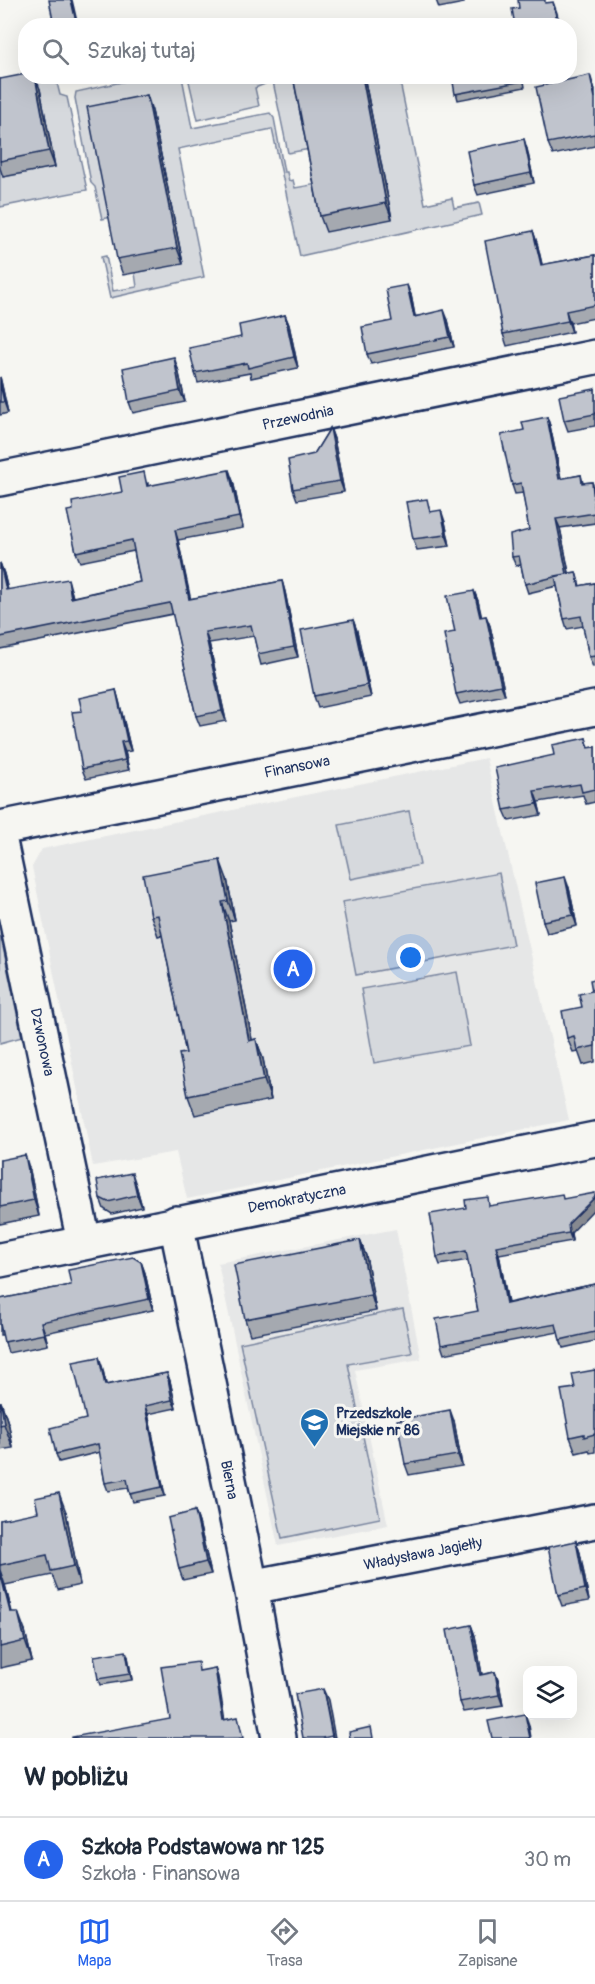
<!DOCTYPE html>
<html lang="pl">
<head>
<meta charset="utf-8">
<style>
	body { margin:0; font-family:Pangolin,sans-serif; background:#f6f6f7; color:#1f2937 }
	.controls { position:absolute; right:18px; bottom:18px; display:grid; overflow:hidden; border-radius:12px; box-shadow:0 6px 24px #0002 }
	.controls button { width:54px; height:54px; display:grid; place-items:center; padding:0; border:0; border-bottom:2px solid #e0e1e3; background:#fff; color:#1f2937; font:30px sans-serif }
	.you { position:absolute; left:411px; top:958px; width:21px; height:21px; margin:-15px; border:4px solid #fff; border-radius:50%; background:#1a73e8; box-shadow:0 0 0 9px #1a73e833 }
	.badge { display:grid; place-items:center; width:39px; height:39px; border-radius:50%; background:#2563eb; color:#fff; font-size:20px; font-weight:700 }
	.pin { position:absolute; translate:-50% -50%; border:3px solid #fff; box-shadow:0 2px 6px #0006 }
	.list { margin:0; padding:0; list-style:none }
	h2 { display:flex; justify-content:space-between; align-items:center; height:78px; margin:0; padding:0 24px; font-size:26px }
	h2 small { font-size:20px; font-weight:400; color:#747a83 }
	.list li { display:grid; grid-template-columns:39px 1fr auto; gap:18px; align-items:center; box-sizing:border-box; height:84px; padding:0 24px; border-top:2px solid #e0e1e3 }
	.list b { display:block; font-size:22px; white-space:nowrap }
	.list p { margin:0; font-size:20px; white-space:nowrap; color:#747a83 }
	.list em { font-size:20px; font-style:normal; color:#747a83 }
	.icon { flex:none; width:33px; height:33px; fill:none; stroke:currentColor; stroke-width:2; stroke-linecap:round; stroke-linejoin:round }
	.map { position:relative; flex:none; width:595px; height:1738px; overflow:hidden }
	.search { position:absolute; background:#fff; box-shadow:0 6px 24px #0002; left:18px; right:18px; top:18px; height:66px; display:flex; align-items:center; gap:15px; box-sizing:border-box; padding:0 21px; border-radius:24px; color:#747a83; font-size:22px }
	.sheet { height:162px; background:#fff }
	nav { display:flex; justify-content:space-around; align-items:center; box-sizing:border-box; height:84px; border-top:2px solid #e0e1e3; background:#fff; font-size:16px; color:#747a83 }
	nav a { display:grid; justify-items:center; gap:3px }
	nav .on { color:#2563eb }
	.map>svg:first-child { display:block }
</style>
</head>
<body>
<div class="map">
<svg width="595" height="1738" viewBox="0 0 595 1738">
	<rect width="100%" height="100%" fill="#f6f6f2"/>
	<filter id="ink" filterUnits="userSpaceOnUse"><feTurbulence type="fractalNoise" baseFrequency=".0167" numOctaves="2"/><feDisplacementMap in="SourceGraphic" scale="12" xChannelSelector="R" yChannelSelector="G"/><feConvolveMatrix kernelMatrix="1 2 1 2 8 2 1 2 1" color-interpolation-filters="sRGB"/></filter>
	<g filter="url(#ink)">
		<path fill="#e6e7e7" d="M486,758L569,1120L187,1199L176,1152L93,1166L32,867L42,849Z
			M396,1229L421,1359L355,1370L388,1525L278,1546L218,1263Z"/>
		<path fill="#d6d9dd" stroke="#78849e" stroke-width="1.5" d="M212,76L266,77L265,84L255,88L259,106L198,120L188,77H195L196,80Z
			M46,77H54L56,79L60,95L67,97L87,190L0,207V169H2L3,177L55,167L0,87Z
			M144,77H182L192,128L270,113L274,118L284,172H287L289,181L293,180L295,188L317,184L326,231L364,77H399L425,204L452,198L454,208L479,203L482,215L300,256L272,129L178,149L204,277L110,298L101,257L106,256L113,291L137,287L135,273L183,263L152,111L111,217L102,219L95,187L91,183L75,98L76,92Z
			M272,77H314L310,149L288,153Z
			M409,811L420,865L351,879L339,825Z
			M499,873L513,945L356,975L342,902Z
			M0,933L22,1037L0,1043Z
			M457,972L470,1046L374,1063L361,989Z
			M403,1309L412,1353L348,1364L380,1518L282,1538L240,1343Z"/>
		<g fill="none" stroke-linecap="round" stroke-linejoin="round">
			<defs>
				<path id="minor" d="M0,479L595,357
					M0,828L595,708
					M0,842L84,1242
					M176,1223L251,1587L279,1738
					M0,1260L595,1139
					M251,1587L595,1521"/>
			</defs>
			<use href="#minor" stroke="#1b2f5e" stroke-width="38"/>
			<use href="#minor" stroke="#f6f6f2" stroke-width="33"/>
		</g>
		<path fill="#a5a9b0" stroke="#1b2f5e" stroke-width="1.5" d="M436,0H463L464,3L439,8Z
			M293,76H364L392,219L326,232L320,216Z
			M452,76H523L525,87L458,100Z
			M0,79L40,89L55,167L3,177L0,168Z
			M594,87L595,146L553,155L548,143Z
			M152,111L183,264L123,275L117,259Z
			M527,149L534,183L478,195L474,185Z
			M533,231L537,243L542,265L595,255V318L570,323L572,332L507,346L503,334Z
			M411,295L415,316L448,320L454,347L371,364L367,354Z
			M285,315L289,325L298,368L251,378L250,373L198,383L195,373L241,337Z
			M178,369L185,402L133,413L129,402Z
			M0,377L8,413L0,415Z
			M595,389V426L568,431L564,420Z
			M547,417L550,426L561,479L581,475L583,483L592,482L595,491V523L560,528L569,573L576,572L580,586L595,583V666L593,667L589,657L583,626L567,629L564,619L557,586L528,593L525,584L521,565L516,566L512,557L529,530L523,493L515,494L512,485L524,430Z
			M330,428L334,439L344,492L297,500L293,489Z
			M233,481L243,528L178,540L190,599L282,581L285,592L298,657L261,665L258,654L254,636L209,643L226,721L200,726L196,716L173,614L0,649V563L4,574L8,590H71L73,597L140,582L134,551L80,562L76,552L73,510L148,483V486Z
			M431,512L445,522L450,546L417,550L413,539Z
			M474,591L478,601L481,617L486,616L490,626L505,695L460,704L456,694L455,632Z
			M353,620L357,631L371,697L318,708L314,696Z
			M116,690L119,701L131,751L125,752L129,770L86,779L82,769V711Z
			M586,738L589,748L595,747V802L586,804L583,795L538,802L541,815L509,821L504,810L554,755Z
			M227,879L235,920L229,921L252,1040L256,1039L263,1059L271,1100L195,1115L188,1096L186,1053L162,935L158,936L151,916Z
			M569,888L577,926L547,933L543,921Z
			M595,979V1062L583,1065L578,1051L573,1052L567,1038L582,1007L592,991Z
			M0,1160L30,1171L39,1216L0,1224Z
			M136,1185L142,1207L112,1214L104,1209L100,1198Z
			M491,1206L571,1233L572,1241L499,1254L508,1303L595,1284V1341L563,1348L558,1332L444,1354L441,1345L478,1311L468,1260L440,1265L437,1257Z
			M360,1240L366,1256L376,1311L250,1335L245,1319Z
			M141,1262L145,1273L153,1310L45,1333L48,1345L8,1353L3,1335H0V1299L71,1285Z
			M102,1366L106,1385L167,1373L170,1381L176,1408L148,1414L165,1496L133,1502L128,1488L108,1491L105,1483L100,1452L59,1462L56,1454L86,1419Z
			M595,1370V1452L590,1453L589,1450L576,1453L570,1437L575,1388Z
			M0,1402H1L9,1426L13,1448L0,1450Z
			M454,1421L462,1466L409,1475L405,1464Z
			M195,1511L199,1523L211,1574L183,1580L179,1569Z
			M66,1512L80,1585L58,1590L52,1575L5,1585L12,1612L25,1631L32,1661L0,1668V1520Z
			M576,1541L580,1553L589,1601L562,1606L558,1595Z
			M471,1625L475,1636L482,1675L495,1672L499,1683L503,1706L464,1712L460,1702Z
			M128,1657L132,1680L100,1685L98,1679Z"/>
		<path fill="#868990" stroke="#1b2f5e" stroke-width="1.5" d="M71,0H72L78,26H77Z
			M553,2L557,13L560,26H558Z
			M590,75L595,90V98Z
			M35,76L40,89L55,167L49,151Z
			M362,76H364L392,219L386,203Z
			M147,95L152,111L183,264L177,248Z
			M524,139L527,149L534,183L531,173Z
			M533,231L537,243L545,277L541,265Z
			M407,285L411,295L417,327L414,317Z
			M444,310L448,320L454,347L450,337Z
			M566,311L570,323L572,332L568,321Z
			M285,315L289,325L298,368L294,357Z
			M174,357L178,369L185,402L180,391Z
			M0,377L1,381L8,413L4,402L0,383Z
			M547,417L550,426L563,488L559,479Z
			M330,428L334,439L344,492L340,481Z
			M229,470L233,481L243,528L239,517Z
			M592,482L595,491V506Z
			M441,510L445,522L450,546L446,535Z
			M556,519L560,528L571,583L567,574Z
			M175,530L178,540L193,610L189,599Z
			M0,563L4,574L10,601L6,590Z
			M68,579L71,590L75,608L71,598Z
			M282,581L285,592L298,657L294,647Z
			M474,591L478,601L484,627L480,617Z
			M486,616L490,626L505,695L501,685Z
			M353,620L357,631L371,697L367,685Z
			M205,632L209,643L226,721L222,711Z
			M116,690L119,701L131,751L127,741Z
			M121,742L125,752L129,770L125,760Z
			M534,791L538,802L541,815L537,804Z
			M220,860L227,879L235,920L228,901Z
			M565,877L569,888L577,926L573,915Z
			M222,902L229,921L256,1060L249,1041Z
			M256,1039L263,1059L271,1100L264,1080Z
			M25,1155L30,1171L39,1216L34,1200Z
			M132,1173L136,1185L142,1207L137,1195Z
			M595,1197V1208L571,1233L572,1241L569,1233L568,1224Z
			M360,1240L366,1256L376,1311L371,1295Z
			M496,1246L499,1254L509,1312L506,1304Z
			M141,1262L145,1273L153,1310L149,1299Z
			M41,1322L45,1333L48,1345L44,1334Z
			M99,1357L102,1366L108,1393L105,1385Z
			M167,1373L170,1381L176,1408L172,1400Z
			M1,1402L9,1426L13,1448L4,1424Z
			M145,1406L148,1414L165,1496L162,1487Z
			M450,1410L454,1421L462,1466L458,1455Z
			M59,1493L66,1512L80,1585L74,1566Z
			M195,1511L199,1523L211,1574L206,1562Z
			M576,1541L580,1553L589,1601L585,1589Z
			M0,1570L5,1585L16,1631L10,1612Z
			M18,1612L25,1631L32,1661L25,1641Z
			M471,1625L475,1636L484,1686L480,1675Z
			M126,1651L128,1657L132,1680L130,1674Z
			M215,1668L218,1677L226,1728L223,1720Z
			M495,1672L499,1683L503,1706L499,1695Z
			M323,1689L328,1700L335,1738H333Z
			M525,1714L529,1725L531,1738H530Z"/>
		<path fill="#c0c4cd" stroke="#1b2f5e" stroke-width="1.5" d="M49,0H71L77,26H54Z
			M518,0H545V3L553,2L558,26H515L512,9L519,8Z
			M26,74V76H35L49,151L0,161V79Z
			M590,75L595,98V134L548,143L536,87Z
			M293,76H362L386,203L320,216Z
			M452,76H522L523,81L455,94Z
			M147,95L177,248L117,259L87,107Z
			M524,139L531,173L474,185L467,151Z
			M533,231L541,265L595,255V305L566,311L568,321L503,334L485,241Z
			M407,285L414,317L444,310L450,337L367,354L362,327L392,321L386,289Z
			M285,315L294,357L248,368L247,363L195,373L189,348L241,337L239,325Z
			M174,357L180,391L129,402L123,368Z
			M0,383L4,402H0Z
			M595,389V414L564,420L559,396Z
			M547,417L559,479L581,475L582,483L592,482L595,513L556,519L567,574L525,584L519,556L512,557L510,535L529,530L521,483L512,485L501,435L524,430L522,422Z
			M330,428L340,481L293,489L288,460L314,454Z
			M229,470L239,517L175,530L189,599L282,581L294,647L258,654L251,625L205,632L222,711L196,716L170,603L0,637V563L6,590L68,579L71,598L140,582L132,540L76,552L67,511L73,510L72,502L122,492L119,477L144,472L147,486Z
			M427,499L430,512L441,510L446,535L413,539L406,502Z
			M576,572L579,586L595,583V656L589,657L581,616L564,619L555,576Z
			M474,591L480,617L486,616L501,685L456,694L444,634L455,632L447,596Z
			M353,620L367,685L314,696L301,630Z
			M116,690L127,741L121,742L125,760L82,769L72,712L82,711L79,698Z
			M586,738L588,748L595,747V789L582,792L580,784L534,791L537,804L504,810L495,768L554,755L552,745Z
			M220,860L228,901L222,902L249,1041L256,1039L264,1080L188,1096L179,1054L186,1053L158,915L151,916L143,875Z
			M565,877L573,915L543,921L535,883Z
			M595,979V1046L577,1050L574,1036L567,1038L562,1011L582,1007L579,994L592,991L590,980Z
			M25,1155L34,1200L0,1207V1160Z
			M132,1173L137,1195L108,1202L100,1198L97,1180Z
			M595,1193V1197L568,1224L569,1233L496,1246L506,1304L595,1284V1332L560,1340L556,1324L441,1345L436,1319L478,1311L466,1251L437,1257L430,1214L466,1208L465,1200L488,1197L489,1206L562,1194L563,1199Z
			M360,1240L371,1295L245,1319L234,1265Z
			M133,1257L141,1262L149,1299L41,1322L44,1334L4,1342L0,1324V1299L71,1285L68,1270Z
			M99,1357L105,1385L167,1373L172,1400L145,1406L162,1487L130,1494L127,1479L105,1483L98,1444L56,1454L50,1428L86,1419L73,1362Z
			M595,1370V1434L584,1437V1434L570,1437L561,1390L575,1388L572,1374Z
			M0,1402H1L4,1424L0,1425Z
			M450,1410L458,1455L405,1464L397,1420Z
			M59,1493L74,1566L51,1571L47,1555L0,1565V1520L38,1512L35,1498Z
			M195,1511L206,1562L179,1569L168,1518Z
			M576,1541L585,1589L558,1595L548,1547Z
			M0,1572L10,1612H18L25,1641L0,1647Z
			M471,1625L480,1675L495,1672L499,1695L460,1702L447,1630Z
			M126,1651L130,1674L98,1679L94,1656Z
			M198,1662L199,1671L215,1668L223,1720L238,1717L243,1738H72V1737L170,1719L161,1667Z
			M323,1689L332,1736L323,1738H303L295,1694Z
			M525,1714L530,1738H492L488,1721Z
			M371,1727L373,1738H350L349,1732Z"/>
	</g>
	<defs>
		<symbol id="school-pin" viewBox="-11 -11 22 30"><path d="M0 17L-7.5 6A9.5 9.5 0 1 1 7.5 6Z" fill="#1f6fb2" stroke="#f6f6f2"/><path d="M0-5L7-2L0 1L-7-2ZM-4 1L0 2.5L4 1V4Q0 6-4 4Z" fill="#fff"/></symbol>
	</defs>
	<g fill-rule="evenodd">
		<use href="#school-pin" x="298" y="1406" width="33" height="45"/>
	</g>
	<g text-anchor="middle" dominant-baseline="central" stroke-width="6" stroke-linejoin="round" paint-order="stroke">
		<g font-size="15" fill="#1b2f5e" stroke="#f6f6f2">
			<text transform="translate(298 418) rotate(-12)">Przewodnia</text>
			<text transform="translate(297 767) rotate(-11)">Finansowa</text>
			<text transform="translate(42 1042) rotate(78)">Dzwonowa</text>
			<text transform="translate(297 1199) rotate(-11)">Demokratyczna</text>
			<text transform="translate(229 1480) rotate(79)">Bierna</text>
			<text transform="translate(423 1554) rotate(-11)">Władysława Jagiełły</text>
		</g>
		<g font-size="15" font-weight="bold" fill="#1b2f5e" stroke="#f6f6f2" text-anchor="start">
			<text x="336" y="1413">Przedszkole<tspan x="336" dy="17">Miejskie nr 86</tspan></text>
		</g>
	</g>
</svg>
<div class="controls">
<button><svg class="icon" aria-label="layers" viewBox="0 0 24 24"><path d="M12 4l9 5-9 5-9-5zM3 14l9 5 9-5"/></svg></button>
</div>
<div class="you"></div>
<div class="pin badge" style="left:293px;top:969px">A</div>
<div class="search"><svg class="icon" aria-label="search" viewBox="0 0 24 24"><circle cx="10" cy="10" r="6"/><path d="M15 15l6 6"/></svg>Szukaj tutaj</div>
</div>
<section class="sheet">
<h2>W pobliżu<small></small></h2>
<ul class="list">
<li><span class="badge">A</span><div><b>Szkoła Podstawowa nr 125</b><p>Szkoła · Finansowa</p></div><em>30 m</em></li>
</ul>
</section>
<nav>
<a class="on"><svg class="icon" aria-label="map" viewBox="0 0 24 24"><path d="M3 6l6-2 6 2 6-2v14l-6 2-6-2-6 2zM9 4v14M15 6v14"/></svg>Mapa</a>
<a><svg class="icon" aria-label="directions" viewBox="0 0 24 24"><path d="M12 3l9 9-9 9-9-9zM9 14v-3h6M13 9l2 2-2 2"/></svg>Trasa</a>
<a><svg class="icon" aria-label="saved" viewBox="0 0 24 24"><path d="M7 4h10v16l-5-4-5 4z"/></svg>Zapisane</a>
</nav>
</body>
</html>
